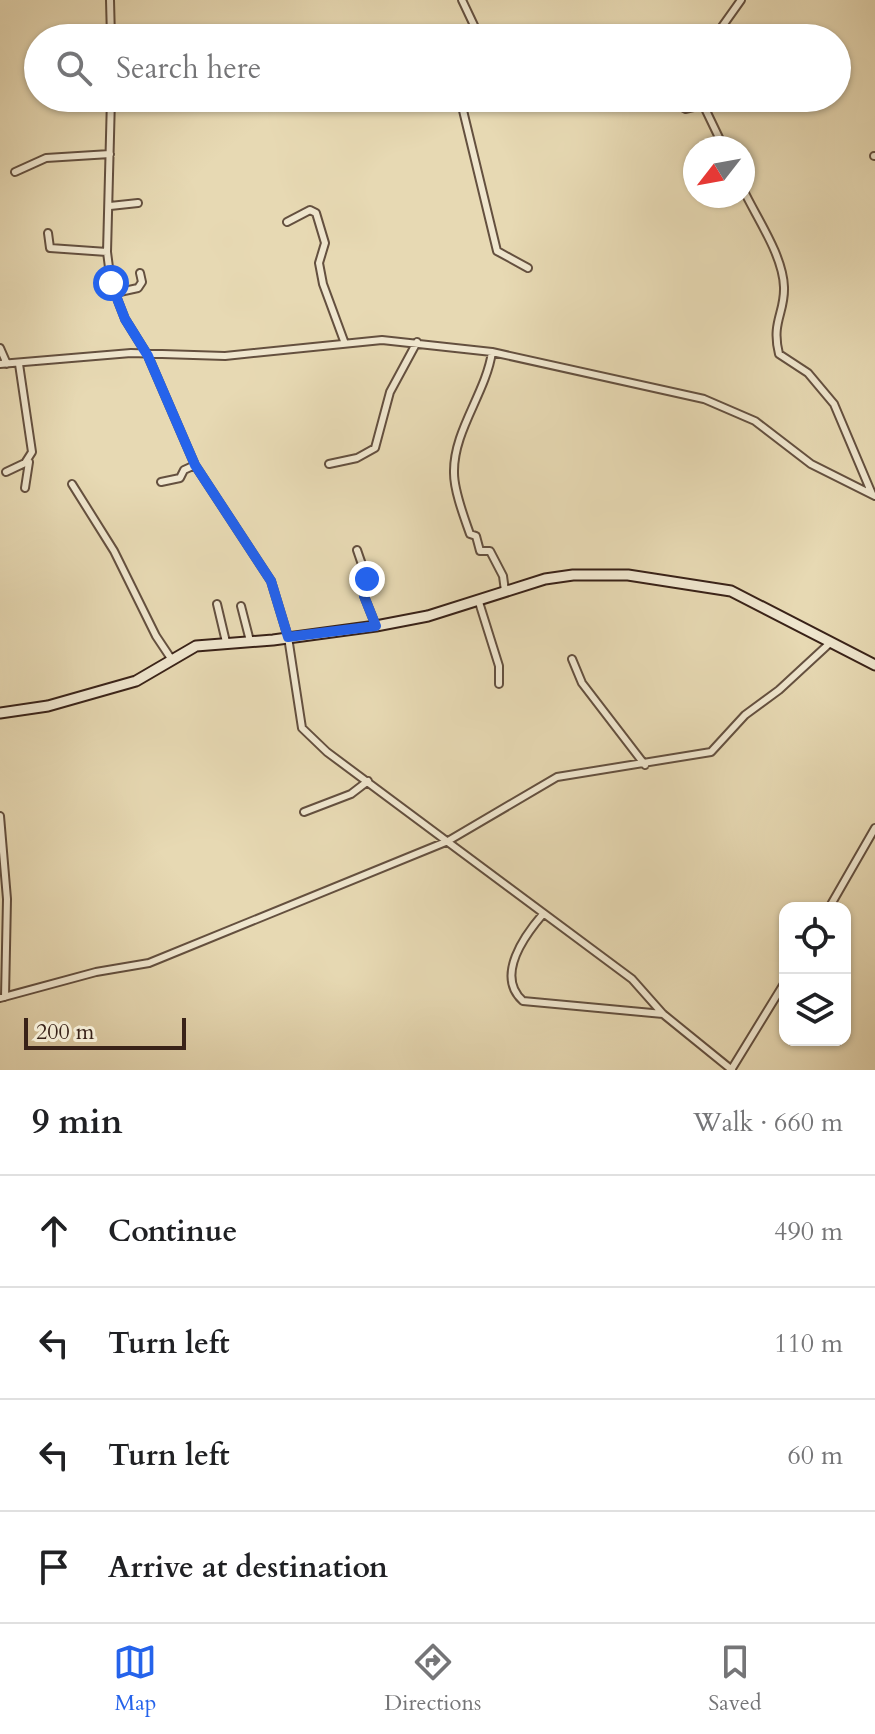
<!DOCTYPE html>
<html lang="en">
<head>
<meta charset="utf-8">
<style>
	body { margin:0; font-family:Cardo,serif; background:#f6f6f6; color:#202124 }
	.controls { position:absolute; right:24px; bottom:24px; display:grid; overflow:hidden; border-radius:16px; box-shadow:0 2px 6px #0004 }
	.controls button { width:72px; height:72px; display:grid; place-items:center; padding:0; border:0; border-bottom:2px solid #e0e0e0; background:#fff; color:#202124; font:40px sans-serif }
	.compass { position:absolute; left:683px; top:136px; width:72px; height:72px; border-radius:50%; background:#fff; box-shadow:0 2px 6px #0004; rotate:239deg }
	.scale { position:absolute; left:24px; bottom:20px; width:162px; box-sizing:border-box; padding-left:8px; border:4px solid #392218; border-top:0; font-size:22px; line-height:28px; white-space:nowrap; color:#392218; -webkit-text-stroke:6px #efe6ce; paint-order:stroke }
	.stop { position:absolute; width:24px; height:24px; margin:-18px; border:6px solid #2563eb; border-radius:50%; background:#fff }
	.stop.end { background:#2563eb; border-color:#fff; box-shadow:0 2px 8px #0008 }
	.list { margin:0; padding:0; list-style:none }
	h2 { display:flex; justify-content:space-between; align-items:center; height:104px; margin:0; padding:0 32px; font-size:34px }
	h2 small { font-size:26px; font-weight:400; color:#757577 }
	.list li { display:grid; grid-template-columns:52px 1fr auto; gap:24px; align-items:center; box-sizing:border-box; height:112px; padding:0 32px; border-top:2px solid #e0e0e0 }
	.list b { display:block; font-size:30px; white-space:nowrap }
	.list em { font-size:26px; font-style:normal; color:#757577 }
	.icon { flex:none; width:44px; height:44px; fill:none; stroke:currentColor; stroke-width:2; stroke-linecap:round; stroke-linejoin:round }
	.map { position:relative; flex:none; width:875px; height:1070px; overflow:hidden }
	.search { position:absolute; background:#fff; box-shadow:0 2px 6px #0004; left:24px; right:24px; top:24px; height:88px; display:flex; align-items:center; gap:20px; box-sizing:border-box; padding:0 28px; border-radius:44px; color:#757577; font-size:30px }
	.sheet { height:552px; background:#fff }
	nav { display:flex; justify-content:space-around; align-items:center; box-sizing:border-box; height:112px; border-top:2px solid #e0e0e0; background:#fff; font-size:22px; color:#757577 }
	nav a { display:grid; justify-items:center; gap:4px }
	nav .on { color:#2563eb }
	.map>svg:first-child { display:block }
</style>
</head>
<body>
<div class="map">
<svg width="875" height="1070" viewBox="0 0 875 1070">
	<rect width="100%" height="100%" fill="#e7d9b3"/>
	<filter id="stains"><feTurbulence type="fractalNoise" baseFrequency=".0025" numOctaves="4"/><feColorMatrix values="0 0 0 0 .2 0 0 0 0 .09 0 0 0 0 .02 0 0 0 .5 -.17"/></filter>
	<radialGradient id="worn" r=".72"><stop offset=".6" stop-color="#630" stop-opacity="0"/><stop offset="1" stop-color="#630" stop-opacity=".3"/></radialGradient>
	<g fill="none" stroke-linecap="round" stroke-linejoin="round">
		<defs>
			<path id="street" d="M110,0L111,38
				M462,0L480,38
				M714,38L741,0
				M111,98L107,252L111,283L125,319L148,356L195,465L271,581L288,637L302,728L327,752L632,979L663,1014L732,1070
				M460,98L497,251L528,268
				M665,98L686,109L703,105
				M700,98L724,148
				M874,156H875
				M15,172L46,158L110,154
				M743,189C756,217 783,255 784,287C785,313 771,322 779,354L808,373L834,404L872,494
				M110,206L138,203
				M287,222L310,210L316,213L325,243L319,263L323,284L344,341
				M48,233L50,248L107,252
				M115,293L138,288L142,282L140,273
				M0,348L7,364
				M492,352C486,393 453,431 454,473C454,491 464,517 470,534L476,536L480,551H490L503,576L505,591
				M0,364L131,353L225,356L382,340L492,352L704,399L755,421L811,464L875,496
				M329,464L357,458L375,448L390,392L417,342
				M6,472L25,463L32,452L19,364
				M161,482L180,478L184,470L195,465
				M72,484L114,551L156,636L172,660
				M25,488L29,462
				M357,550L367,579L364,596L376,626
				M478,599L499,666V684
				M217,604L226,642
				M241,606L250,641
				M572,659L582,683L645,765
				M304,812L351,794L368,781
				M0,816L7,899L5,997
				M829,908L875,828
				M543,914C525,935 495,976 523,1001L663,1014
				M0,998L96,972L149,963L448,841L557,777L711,752L745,715L779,690L831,642
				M731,1070L785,982"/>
			<path id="secondary" d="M0,713L48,706L136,681L196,646L273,640L376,626L428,616L545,579L573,575H628L731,591L875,665"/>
		</defs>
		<use href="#street" stroke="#64503f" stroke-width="10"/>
		<use href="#secondary" stroke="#392218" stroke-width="13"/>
		<use href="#street" stroke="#efe6ce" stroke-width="6"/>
		<use href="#secondary" stroke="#efe6ce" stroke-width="9"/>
	</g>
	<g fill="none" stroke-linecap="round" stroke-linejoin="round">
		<path stroke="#2563eb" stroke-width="10" d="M111,283L125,319L148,356L195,465L271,581L288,637L376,626L364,596L367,579"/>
	</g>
	<rect width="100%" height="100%" filter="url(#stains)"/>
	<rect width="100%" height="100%" fill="url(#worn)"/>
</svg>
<div class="controls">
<button><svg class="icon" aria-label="locate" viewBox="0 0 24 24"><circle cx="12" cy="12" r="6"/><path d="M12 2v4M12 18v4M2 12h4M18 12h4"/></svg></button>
<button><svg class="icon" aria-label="layers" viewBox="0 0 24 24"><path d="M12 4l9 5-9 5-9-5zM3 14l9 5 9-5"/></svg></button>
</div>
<svg class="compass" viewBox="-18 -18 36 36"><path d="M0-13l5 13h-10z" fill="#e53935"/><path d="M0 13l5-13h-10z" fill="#757577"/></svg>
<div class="scale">200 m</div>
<div class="stop" style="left:111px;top:283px"></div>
<div class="stop end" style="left:367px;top:579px"></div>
<div class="search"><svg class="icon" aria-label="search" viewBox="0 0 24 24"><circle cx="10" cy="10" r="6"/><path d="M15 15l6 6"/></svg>Search here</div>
</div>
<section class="sheet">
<h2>9 min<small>Walk · 660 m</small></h2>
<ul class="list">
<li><svg class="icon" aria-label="ahead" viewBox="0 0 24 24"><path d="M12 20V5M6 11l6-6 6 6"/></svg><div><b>Continue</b></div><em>490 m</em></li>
<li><svg class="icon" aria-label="left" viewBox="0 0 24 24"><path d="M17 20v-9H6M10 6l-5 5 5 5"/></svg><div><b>Turn left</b></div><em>110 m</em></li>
<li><svg class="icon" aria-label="left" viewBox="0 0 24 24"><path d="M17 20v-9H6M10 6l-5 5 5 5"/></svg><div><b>Turn left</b></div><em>60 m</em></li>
<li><svg class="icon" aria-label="arrive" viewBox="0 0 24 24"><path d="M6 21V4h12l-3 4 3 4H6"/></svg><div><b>Arrive at destination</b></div></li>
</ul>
</section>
<nav>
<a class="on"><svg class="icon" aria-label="map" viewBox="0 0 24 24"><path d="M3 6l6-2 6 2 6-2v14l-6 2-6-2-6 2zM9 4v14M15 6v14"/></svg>Map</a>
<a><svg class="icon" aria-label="directions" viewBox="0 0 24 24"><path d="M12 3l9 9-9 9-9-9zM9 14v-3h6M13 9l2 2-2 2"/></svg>Directions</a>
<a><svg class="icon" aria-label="saved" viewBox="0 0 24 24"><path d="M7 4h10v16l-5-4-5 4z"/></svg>Saved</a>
</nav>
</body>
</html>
